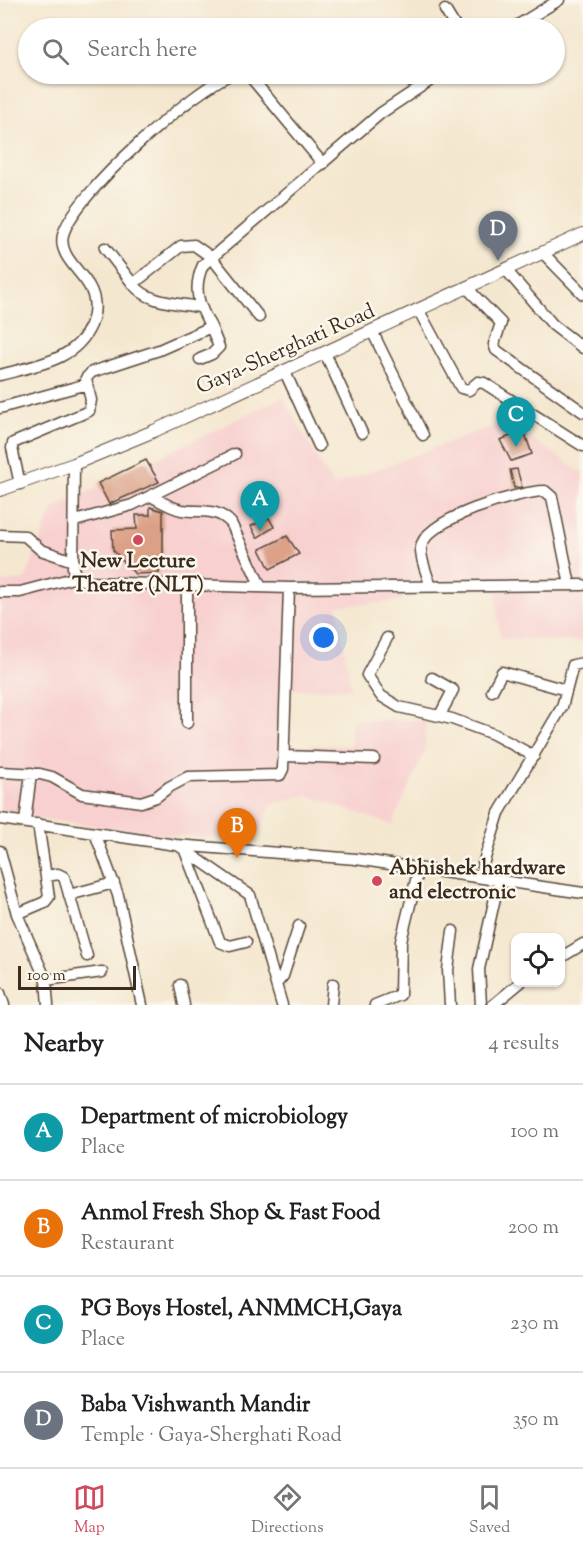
<!DOCTYPE html>
<html lang="en">
<head>
<meta charset="utf-8">
<style>
	body { margin:0; font-family:"Sorts Mill Goudy",serif; background:#f6f6f6; color:#202124 }
	.controls { position:absolute; right:18px; bottom:18px; display:grid; overflow:hidden; border-radius:12px; box-shadow:0 2px 4px #0004 }
	.controls button { width:54px; height:54px; display:grid; place-items:center; padding:0; border:0; border-bottom:2px solid #e0e0e0; background:#fff; color:#202124; font:30px sans-serif }
	.scale { position:absolute; left:18px; bottom:15px; width:118px; box-sizing:border-box; padding-left:6px; border:3px solid #3b2a1e; border-top:0; font-size:16px; line-height:21px; white-space:nowrap; color:#3b2a1e; -webkit-text-stroke:4px #fbf7ec; paint-order:stroke }
	.you { position:absolute; left:324px; top:638px; width:21px; height:21px; margin:-15px; border:4px solid #fff; border-radius:50%; background:#1a73e8; box-shadow:0 0 0 9px #1a73e833 }
	.badge { display:grid; place-items:center; width:39px; height:39px; border-radius:50%; background:#d1495b; color:#fff; font-size:20px; font-weight:700 }
	.pin { position:absolute; translate:-50% -50px; filter:drop-shadow(0 2px 3px #0008) }
	.pin::after { content:''; position:absolute; top:32px; width:21px; height:18px; background:inherit; clip-path:polygon(0 0,100% 0,50% 100%) }
	.list { margin:0; padding:0; list-style:none }
	h2 { display:flex; justify-content:space-between; align-items:center; height:78px; margin:0; padding:0 24px; font-size:26px }
	h2 small { font-size:20px; font-weight:400; color:#757577 }
	.list li { display:grid; grid-template-columns:39px 1fr auto; gap:18px; align-items:center; box-sizing:border-box; height:96px; padding:0 24px; border-top:2px solid #e0e0e0 }
	.list b { display:block; font-size:22px; white-space:nowrap }
	.list p { margin:0; font-size:20px; white-space:nowrap; color:#757577 }
	.list em { font-size:20px; font-style:normal; color:#757577 }
	.icon { flex:none; width:33px; height:33px; fill:none; stroke:currentColor; stroke-width:2; stroke-linecap:round; stroke-linejoin:round }
	.map { position:relative; flex:none; width:583px; height:1005px; overflow:hidden }
	.search { position:absolute; background:#fff; box-shadow:0 2px 4px #0004; left:18px; right:18px; top:18px; height:66px; display:flex; align-items:center; gap:15px; box-sizing:border-box; padding:0 21px; border-radius:33px; color:#757577; font-size:22px }
	.sheet { height:462px; background:#fff }
	nav { display:flex; justify-content:space-around; align-items:center; box-sizing:border-box; height:84px; border-top:2px solid #e0e0e0; background:#fff; font-size:16px; color:#757577 }
	nav a { display:grid; justify-items:center; gap:3px }
	nav .on { color:#d1495b }
	.map>svg:first-child { display:block }
</style>
</head>
<body>
<div class="map">
<svg width="583" height="1005" viewBox="0 0 583 1005">
	<rect width="100%" height="100%" fill="#fbf7ec"/>
	<filter id="ink" filterUnits="userSpaceOnUse"><feTurbulence type="fractalNoise" baseFrequency=".0167" numOctaves="2"/><feDisplacementMap in="SourceGraphic" scale="12" xChannelSelector="R" yChannelSelector="G"/><feConvolveMatrix kernelMatrix="1 2 1 2 8 2 1 2 1" color-interpolation-filters="sRGB"/></filter>
	<filter id="wash" filterUnits="userSpaceOnUse"><feTurbulence type="fractalNoise" baseFrequency=".008" numOctaves="4" result="noise"/><feDisplacementMap in="SourceGraphic" scale="24" xChannelSelector="R" yChannelSelector="G"/><feGaussianBlur stdDeviation="1.35" result="paint"/><feColorMatrix in="noise" values="0 0 0 0 0 0 0 0 0 0 0 0 0 0 0 0 0 1.4 0 .05"/><feComposite in="paint" operator="in"/></filter>
	<g filter="url(#wash)">
		<rect width="100%" height="100%" fill="#f4e7cf"/>
		<path fill="#f7d0cf" d="M283,397L333,486L506,421L579,471H583V641L500,638L496,590L403,591L402,601L337,606L351,688L286,690V745L350,746L352,720H426L424,754L392,825L307,795L271,804L256,840L164,835L0,814V582L25,580L53,509Z"/>
		<g id="blocks">
			<path fill="#dba086" d="M524,431L532,454L511,461L500,440Z
				M146,460L159,482L109,504L98,483Z
				M517,469L522,487L514,488L510,470Z
				M150,507L163,511V556H159V573L135,574L113,550L112,530L137,529L136,515H150Z
				M269,518L274,527L257,538L251,526Z
				M287,536L299,554L270,569L260,549Z"/>
		</g>
	</g>
	<g filter="url(#ink)">
		<use href="#blocks" fill-opacity="0" stroke="#574639" stroke-width="1.5"/>
		<g fill="none" stroke-linecap="round" stroke-linejoin="round">
			<defs>
				<path id="minor" d="M445,10L456,28
					M513,28L559,0
					M248,74L323,164
					M105,248L133,284L181,246L194,245L211,257L259,317
					M543,253L583,294
					M507,271L553,325L583,348
					M133,284C147,303 177,303 199,307
					M468,289L501,323L494,344L496,350L583,412
					M419,311L461,388L469,390L478,382L484,383L583,446
					M372,331L423,435
					M325,353L362,433
					M200,359L212,354L219,347L211,327
					M285,372L319,446
					M0,375C35,365 75,362 91,325C96,312 96,298 89,286C80,270 58,255 63,235C73,195 194,89 232,74
					M0,408L87,384L86,378L92,372L159,350L211,327C199,306 192,289 203,265L381,113L440,74
					M74,464L73,569L77,577L87,582L289,588L583,585
					M20,484L12,448L13,443L89,411L91,400L87,384
					M151,496C160,501 171,508 182,510C201,513 216,507 231,523L261,587
					M75,521L132,505L235,454
					M0,535L25,536L41,550L73,561
					M430,584C427,574 420,559 421,548C423,519 520,491 545,491L552,497L570,585
					M187,586V723
					M0,592H20L77,577
					M387,638L367,675L381,696L399,707L452,719L493,734L534,756
					M432,678L453,690L440,715
					M492,691L502,672L566,690
					M284,756L374,759
					M0,772L40,774L52,777L82,794L141,802L156,797L169,787L188,777L280,775L283,769L289,588
					M0,819L176,845L356,859L583,893
					M25,822L31,773
					M95,833L118,895L142,1005
					M179,846L250,895L282,1005
					M0,851L17,914L46,980L48,1005
					M185,851L220,942L230,946L246,942
					M47,876L58,874L64,877L87,956
					M479,877L499,813L562,707L573,665L583,663
					M69,895L114,883
					M17,914L45,902L49,897L38,824
					M560,958L583,944
					M46,980L102,972
					M276,984L283,976L299,926
					M180,985L184,1005
					M0,993L4,1005
					M331,1005L333,984
					M375,1005L400,995L401,941L419,868
					M450,1005L448,970L453,931
					M481,1005L479,969L499,880
					M493,1005L521,982"/>
				<path id="major" d="M0,490L74,464L154,431L583,234"/>
			</defs>
			<use href="#minor" stroke="#574639" stroke-width="13"/>
			<use href="#major" stroke="#574639" stroke-width="14"/>
			<use href="#minor" stroke="#fff" stroke-width="10"/>
			<use href="#major" stroke="#fff" stroke-width="12"/>
		</g>
	</g>
	<g fill="#d1495b" stroke="#fbf7ec" stroke-width="2">
		<circle cx="138" cy="540" r="6"/>
		<circle cx="377" cy="881" r="6"/>
	</g>
	<g text-anchor="middle" dominant-baseline="central" stroke-width="5" stroke-linejoin="round" paint-order="stroke">
		<g font-size="21" fill="#3b2a1e" stroke="#fbf7ec">
			<text transform="translate(286 350) rotate(-24)">Gaya-Sherghati Road</text>
		</g>
		<g font-size="21" font-weight="bold" fill="#3b2a1e" stroke="#fbf7ec">
			<text x="138" y="562">New Lecture<tspan x="138" dy="24">Theatre (NLT)</tspan></text>
			<text x="389" y="869" text-anchor="start">Abhishek hardware<tspan x="389" dy="24">and electronic</tspan></text>
		</g>
	</g>
</svg>
<div class="controls">
<button><svg class="icon" aria-label="locate" viewBox="0 0 24 24"><circle cx="12" cy="12" r="6"/><path d="M12 2v4M12 18v4M2 12h4M18 12h4"/></svg></button>
</div>
<div class="scale">100 m</div>
<div class="you"></div>
<div class="pin badge" style="left:260px;top:531px;background:#0f9aa8">A</div>
<div class="pin badge" style="left:237px;top:858px;background:#e8710a">B</div>
<div class="pin badge" style="left:516px;top:447px;background:#0f9aa8">C</div>
<div class="pin badge" style="left:498px;top:261px;background:#6b7280">D</div>
<div class="search"><svg class="icon" aria-label="search" viewBox="0 0 24 24"><circle cx="10" cy="10" r="6"/><path d="M15 15l6 6"/></svg>Search here</div>
</div>
<section class="sheet">
<h2>Nearby<small>4 results</small></h2>
<ul class="list">
<li><span class="badge" style="background:#0f9aa8">A</span><div><b>Department of microbiology</b><p>Place</p></div><em>100 m</em></li>
<li><span class="badge" style="background:#e8710a">B</span><div><b>Anmol Fresh Shop &amp; Fast Food</b><p>Restaurant</p></div><em>200 m</em></li>
<li><span class="badge" style="background:#0f9aa8">C</span><div><b>PG Boys Hostel, ANMMCH,Gaya</b><p>Place</p></div><em>230 m</em></li>
<li><span class="badge" style="background:#6b7280">D</span><div><b>Baba Vishwanth Mandir</b><p>Temple · Gaya-Sherghati Road</p></div><em>350 m</em></li>
</ul>
</section>
<nav>
<a class="on"><svg class="icon" aria-label="map" viewBox="0 0 24 24"><path d="M3 6l6-2 6 2 6-2v14l-6 2-6-2-6 2zM9 4v14M15 6v14"/></svg>Map</a>
<a><svg class="icon" aria-label="directions" viewBox="0 0 24 24"><path d="M12 3l9 9-9 9-9-9zM9 14v-3h6M13 9l2 2-2 2"/></svg>Directions</a>
<a><svg class="icon" aria-label="saved" viewBox="0 0 24 24"><path d="M7 4h10v16l-5-4-5 4z"/></svg>Saved</a>
</nav>
</body>
</html>
